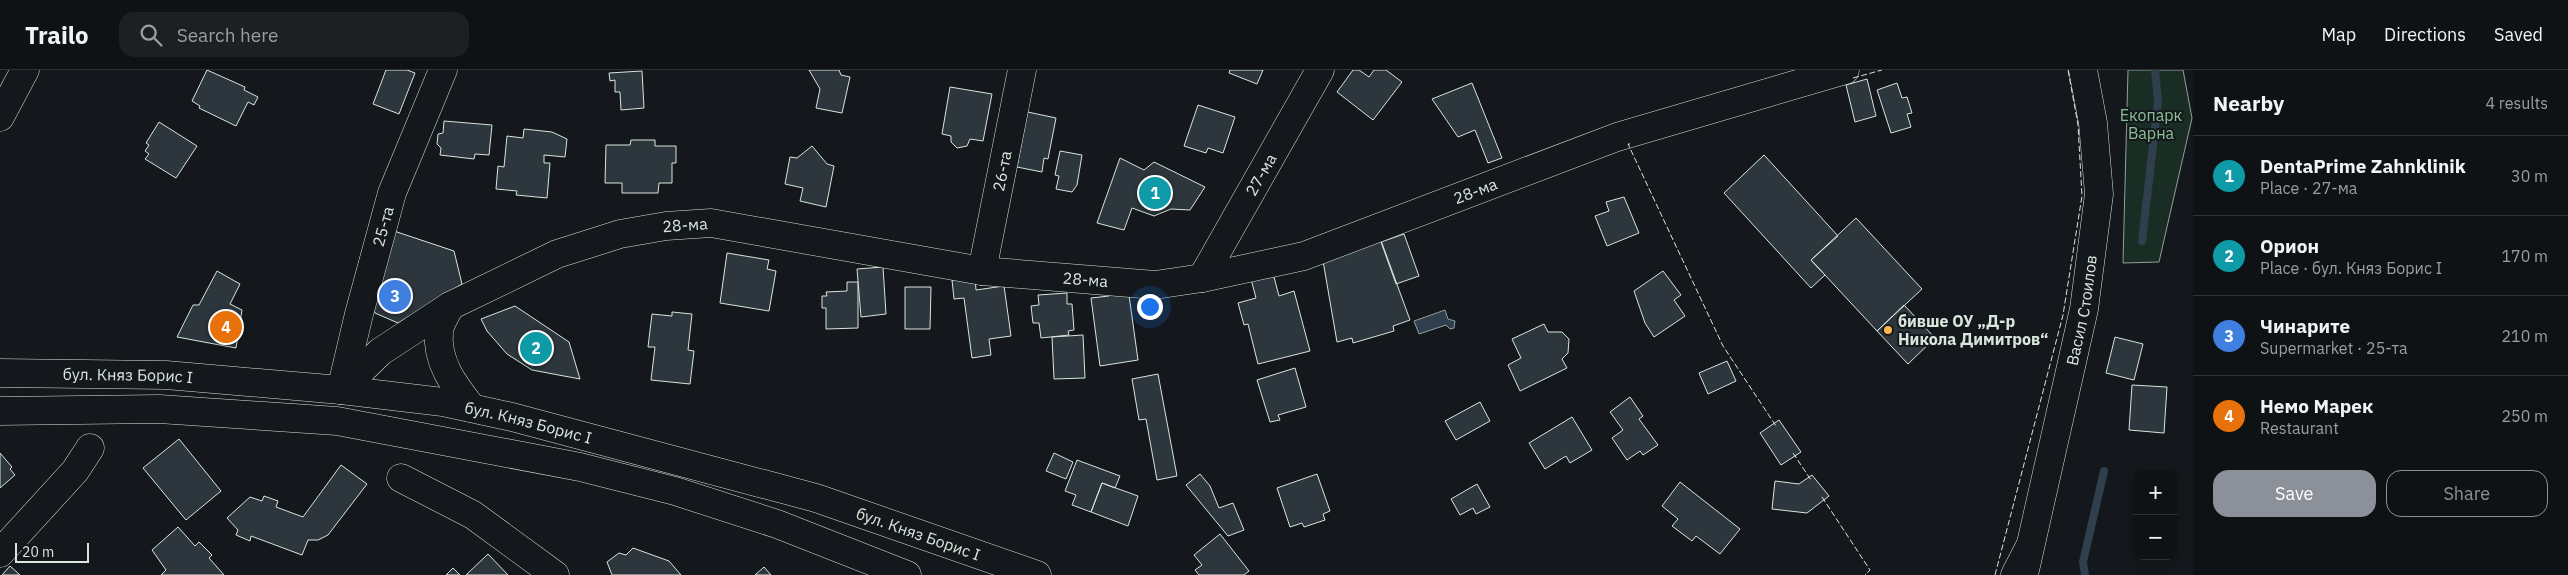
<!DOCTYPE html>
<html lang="en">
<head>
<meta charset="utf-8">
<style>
	body { margin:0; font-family:"IBM Plex Sans",sans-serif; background:#1d2022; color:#f1f3f6 }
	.controls { position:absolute; right:15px; bottom:15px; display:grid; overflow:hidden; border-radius:10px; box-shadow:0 2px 8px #0003 }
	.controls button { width:45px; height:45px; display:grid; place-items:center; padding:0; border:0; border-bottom:1px solid #2f3234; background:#0f1215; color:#f1f3f6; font:25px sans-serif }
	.scale { position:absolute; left:15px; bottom:12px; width:74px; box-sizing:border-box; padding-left:5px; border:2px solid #d8e6dc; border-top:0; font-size:14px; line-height:18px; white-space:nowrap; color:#d8e6dc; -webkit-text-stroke:4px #14181c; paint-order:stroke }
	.you { position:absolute; left:1149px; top:236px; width:18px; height:18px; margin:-12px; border:4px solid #fff; border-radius:50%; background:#1a73e8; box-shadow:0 0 0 8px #1a73e833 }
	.badge { display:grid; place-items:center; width:32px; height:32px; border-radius:50%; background:#8c9099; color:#fff; font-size:16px; font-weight:700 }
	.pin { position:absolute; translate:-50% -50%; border:2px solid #fff; box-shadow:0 1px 5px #0006 }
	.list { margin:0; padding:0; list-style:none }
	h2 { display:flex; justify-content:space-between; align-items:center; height:65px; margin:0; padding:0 20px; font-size:21px }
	h2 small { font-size:16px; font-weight:400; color:#9b9ea0 }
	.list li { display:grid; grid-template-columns:32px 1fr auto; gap:15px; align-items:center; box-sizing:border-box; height:80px; padding:0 20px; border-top:1px solid #2f3234 }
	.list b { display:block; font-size:19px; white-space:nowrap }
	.list p { margin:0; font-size:16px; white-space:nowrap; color:#9b9ea0 }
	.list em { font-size:16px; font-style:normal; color:#9b9ea0 }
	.actions { display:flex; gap:10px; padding:15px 20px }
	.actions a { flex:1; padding:11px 0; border:1px solid #8c9099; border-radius:15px; text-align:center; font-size:18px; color:#8c9099 }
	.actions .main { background:#8c9099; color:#fff }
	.icon { flex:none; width:28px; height:28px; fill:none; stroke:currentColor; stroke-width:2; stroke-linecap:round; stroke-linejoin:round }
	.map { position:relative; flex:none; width:2193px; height:505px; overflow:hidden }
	header { display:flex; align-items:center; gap:30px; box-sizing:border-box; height:70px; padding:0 25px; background:#0f1215; border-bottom:1px solid #2f3234 }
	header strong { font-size:24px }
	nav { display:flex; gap:28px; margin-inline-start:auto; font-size:18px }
	.search { width:350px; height:45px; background:#1d2022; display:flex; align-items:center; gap:12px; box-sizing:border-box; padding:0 18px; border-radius:15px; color:#9b9ea0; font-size:19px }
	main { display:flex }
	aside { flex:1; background:#0f1215 }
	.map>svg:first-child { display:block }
</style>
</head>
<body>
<header>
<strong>Trailo</strong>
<div class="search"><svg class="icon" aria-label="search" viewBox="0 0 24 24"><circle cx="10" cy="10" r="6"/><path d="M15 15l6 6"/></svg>Search here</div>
<nav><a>Map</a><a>Directions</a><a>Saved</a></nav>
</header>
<main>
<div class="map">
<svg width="2193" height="505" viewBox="0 0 2193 505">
	<rect width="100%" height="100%" fill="#14181c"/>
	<path fill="#1a2d24" stroke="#939e99" d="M2128,0H2183L2192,48L2159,192L2123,193Z"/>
	<path fill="#2f3f4d" stroke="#939e99" d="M1445,240L1448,249L1455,251L1454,258L1450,259L1446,255L1419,264L1414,251Z"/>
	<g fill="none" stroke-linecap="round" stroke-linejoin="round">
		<path stroke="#2f3f4d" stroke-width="8" d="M2142,171L2158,32L2155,0
			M2085,505L2083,492L2104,401"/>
	</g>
	<path fill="#2c363c" stroke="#d8e6dc" d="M207,0L245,17L244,20L258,27L254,35L248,32L236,56L199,38L200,36L192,31Z
		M386,0H407L415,3L399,44L373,34Z
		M809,0H839L841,5L850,7L842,43L816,38L820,19Z
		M1230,0H1263L1257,14L1229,3Z
		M1353,0H1359L1369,7L1374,0H1386L1402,12L1373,50L1337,22Z
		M642,1L644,38L621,40L620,22H615V10L610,11L609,3Z
		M1867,9L1876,46L1855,52L1846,15Z
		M1472,13L1502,88L1488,93L1475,60L1458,67L1432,29Z
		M1897,13L1902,28L1907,27L1912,43L1907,44L1911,57L1891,63L1877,20Z
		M950,17L992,24L983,71L970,69L967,76L957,78L951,72V66L942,64Z
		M1198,35L1235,47L1223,83L1208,78L1206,83L1184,76Z
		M1023,41L1056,48L1048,89L1044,88L1042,102L1017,97L1024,59L1020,58Z
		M444,51L492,55L489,85L475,84L474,89L440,85L441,78L437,74L438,64L443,63Z
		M159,52L197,76L176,108L145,89L149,84L145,81L149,75L146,73Z
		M524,59L552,62L567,69L565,87L544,85V93H550L547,128L516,125L517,121L496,119L498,96L504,97L507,66L523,68Z
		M631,70H655V76H676V93H672V113H659L658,123H622V113H605L606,75H630Z
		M812,76L827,94L834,96L826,137L800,131L803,118L785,114L790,87L797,88Z
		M1060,81L1082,85L1077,115L1072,122L1056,119L1059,106L1055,105Z
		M1764,85L1838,166L1811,190L1825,205L1811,218L1724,123Z
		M1120,88L1144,100L1154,92L1205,117L1190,140L1171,139L1154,146L1132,138L1124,160L1097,153Z
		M1624,127L1639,163L1607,176L1595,146L1609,141L1606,132Z
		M1856,148L1922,219L1877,261L1811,190Z
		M394,161L454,181L462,214L398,253L375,243L373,237Z
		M1404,164L1419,206L1396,214L1381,172Z
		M1379,165L1410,250L1393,256L1394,261L1353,273L1352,268L1337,272L1322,185Z
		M727,183L769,190L767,199L776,201L769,241L720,233Z
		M883,197L886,244L861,247L857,199Z
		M217,201L240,214L230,234L242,240L236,278L177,267L193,235H199Z
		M1663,201L1681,225L1674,230L1685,246L1654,267L1645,253L1634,221Z
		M1273,203L1279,226L1294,221L1310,281L1258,294L1248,254L1244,255L1238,233L1256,228L1251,209Z
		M975,207L976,220L1004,216L1011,266L989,269L991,285L972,288L964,228L954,229L952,210Z
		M847,212H858V258L826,259V238H822V226H827L826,222L847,221Z
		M905,217H931L930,259H905Z
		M1112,221L1129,225L1138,290L1100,296L1091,228L1109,226Z
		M1067,223V234H1072L1074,260L1068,261L1069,265L1041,268L1039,253H1033L1031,236L1039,235L1038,225Z
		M1904,235L1935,268L1908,294L1877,261Z
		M515,236L569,272L580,309L532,300L507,284L487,261L481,249Z
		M672,242L692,244L688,280L694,281L690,314L651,310L655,277H648L652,244L672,246Z
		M1544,254L1548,262H1562L1569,269L1568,283L1562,289L1567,298L1520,321L1508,295L1521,288L1512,269Z
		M1083,265L1085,308L1054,309L1052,267Z
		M2115,267L2143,274L2134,310L2106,303Z
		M1727,291L1736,311L1708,324L1699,303Z
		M1295,298L1306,337L1278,345L1280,350L1270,352L1257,310Z
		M1158,304L1177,406L1157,410L1146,349L1139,350L1132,309Z
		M2132,315L2167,317L2164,363L2129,360Z
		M1630,327L1643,346L1639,349L1658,375L1643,385L1640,381L1627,390L1612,368L1623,360L1610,342Z
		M1480,332L1490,351L1456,370L1445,351Z
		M1572,347L1592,380L1570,393L1566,386L1545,399L1529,373Z
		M1779,350L1801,382L1781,395L1760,363Z
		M179,369L221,421L186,450L143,398Z
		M0,383L12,397L10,399L15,405L0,418Z
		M1054,383L1073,392L1066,409L1046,401Z
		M1077,390L1120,406L1115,418L1102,413L1091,442L1072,435L1076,425L1065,421Z
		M341,395L367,414L328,465L318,470H308L302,485L251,466L250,471L236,465L238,460L227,448L250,427L262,431L264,426L278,431L276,437L303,447Z
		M1200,404L1210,416L1219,438L1233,433L1244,460L1228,466L1186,415Z
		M1317,404L1330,441L1323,444L1325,450L1304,457L1302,453L1290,457L1277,418Z
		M1812,405L1829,426L1807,443L1772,439L1775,411L1799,414Z
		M1680,412L1740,459L1720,484L1696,466L1692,471L1672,456L1678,449L1662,436Z
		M1102,413L1138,426L1128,456L1091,442Z
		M1477,414L1490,437L1476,444L1473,438L1460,445L1451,429Z
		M178,457L195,476L199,472L212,485L209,488L224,505H161L166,500L152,480Z
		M1220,464L1249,501L1244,505H1199L1195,500L1202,495L1194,485Z
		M633,478L669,491L681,505H612L607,492L619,483L626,485Z
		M488,484L508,505H466Z
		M10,496L20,505H2Z
		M764,497L771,505H755Z
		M453,498L460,505H446Z"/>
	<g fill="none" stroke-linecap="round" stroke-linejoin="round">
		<defs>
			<g id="minor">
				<path d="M0,47L25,0"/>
				<path id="s1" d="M982,201L1022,0"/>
				<path id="s2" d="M1202,208L1320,0"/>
				<path d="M450,236C447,243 440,253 439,261C436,292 454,315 472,338"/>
				<path id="s3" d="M341,320L380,282L450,236L557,184L620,164L666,156L711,153L982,201L1155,215L1202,208L1304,186L1617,67L1845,0"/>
				<path id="s4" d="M341,320L359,244L392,123L443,0"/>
				<path d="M401,408L473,445L555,505"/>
				<path d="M0,483L75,401L90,378"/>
				<path id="s5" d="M2025,500L2084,239L2099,124L2093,53L2083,0"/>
			</g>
			<g id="highway">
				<path id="s6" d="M0,303L166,305L341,320L443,332L512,347L816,428L1037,505"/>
				<path d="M0,341L159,339L337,351L580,397L675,421L777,454L907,505"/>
				<path d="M2015,505L2030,476"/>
			</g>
		</defs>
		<use href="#minor" stroke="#d8e6dc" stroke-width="29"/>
		<use href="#highway" stroke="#d8e6dc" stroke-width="29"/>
		<use href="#minor" stroke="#14181c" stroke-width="28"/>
		<use href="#highway" stroke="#14181c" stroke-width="28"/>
		<path stroke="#d8e6dc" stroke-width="1" stroke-dasharray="6 2.5" stroke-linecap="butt" d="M1853,8L1882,0
			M1630,74H1628L1723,276L1776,356
			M1793,383L1811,410
			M1822,427L1870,500L1865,505
			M1995,505L2063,245L2082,126L2078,55L2068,0"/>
	</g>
	<circle fill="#ffb74d" stroke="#14181c" stroke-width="2" cx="1888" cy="260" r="5"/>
	<g text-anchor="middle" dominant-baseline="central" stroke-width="4" stroke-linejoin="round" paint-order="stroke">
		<g font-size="16" fill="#8ac095" stroke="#14181c">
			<text x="2151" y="45">Екопарк<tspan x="2151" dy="18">Варна</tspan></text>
		</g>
		<g font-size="16" fill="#d8e6dc" stroke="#14181c">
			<text stroke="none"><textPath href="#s1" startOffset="102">26-та</textPath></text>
			<text stroke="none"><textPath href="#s2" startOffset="119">27-ма</textPath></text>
			<text stroke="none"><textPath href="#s3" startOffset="1199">28-ма</textPath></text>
			<text stroke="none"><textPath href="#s3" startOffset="389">28-ма</textPath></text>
			<text stroke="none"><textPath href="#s4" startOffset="169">25-та</textPath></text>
			<text stroke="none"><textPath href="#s3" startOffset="794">28-ма</textPath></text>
			<text stroke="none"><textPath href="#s5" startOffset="266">Васил Стоилов</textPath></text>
			<text stroke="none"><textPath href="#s6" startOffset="128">бул. Княз Борис I</textPath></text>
			<text stroke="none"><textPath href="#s6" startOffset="532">бул. Княз Борис I</textPath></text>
			<text stroke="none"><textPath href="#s6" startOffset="938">бул. Княз Борис I</textPath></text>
		</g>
		<g font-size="16" font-weight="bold" fill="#d8e6dc" stroke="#14181c" text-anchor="start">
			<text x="1898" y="251">бивше ОУ „Д-р<tspan x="1898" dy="18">Никола Димитров“</tspan></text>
		</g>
	</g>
</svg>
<div class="controls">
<button>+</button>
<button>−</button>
</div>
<div class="scale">20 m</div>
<div class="you"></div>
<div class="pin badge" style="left:1155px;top:123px;background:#0f9aa8">1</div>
<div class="pin badge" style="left:536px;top:278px;background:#0f9aa8">2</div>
<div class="pin badge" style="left:395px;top:226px;background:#3f7fe0">3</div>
<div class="pin badge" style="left:226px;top:257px;background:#e8710a">4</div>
</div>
<aside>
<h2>Nearby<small>4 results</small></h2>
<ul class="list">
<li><span class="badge" style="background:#0f9aa8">1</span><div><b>DentaPrime Zahnklinik</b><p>Place · 27-ма</p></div><em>30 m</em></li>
<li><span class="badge" style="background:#0f9aa8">2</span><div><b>Орион</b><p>Place · бул. Княз Борис I</p></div><em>170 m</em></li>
<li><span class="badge" style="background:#3f7fe0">3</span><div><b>Чинарите</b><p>Supermarket · 25-та</p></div><em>210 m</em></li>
<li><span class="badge" style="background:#e8710a">4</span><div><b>Немо Марек</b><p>Restaurant</p></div><em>250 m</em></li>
</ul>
<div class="actions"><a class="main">Save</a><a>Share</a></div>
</aside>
</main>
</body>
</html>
